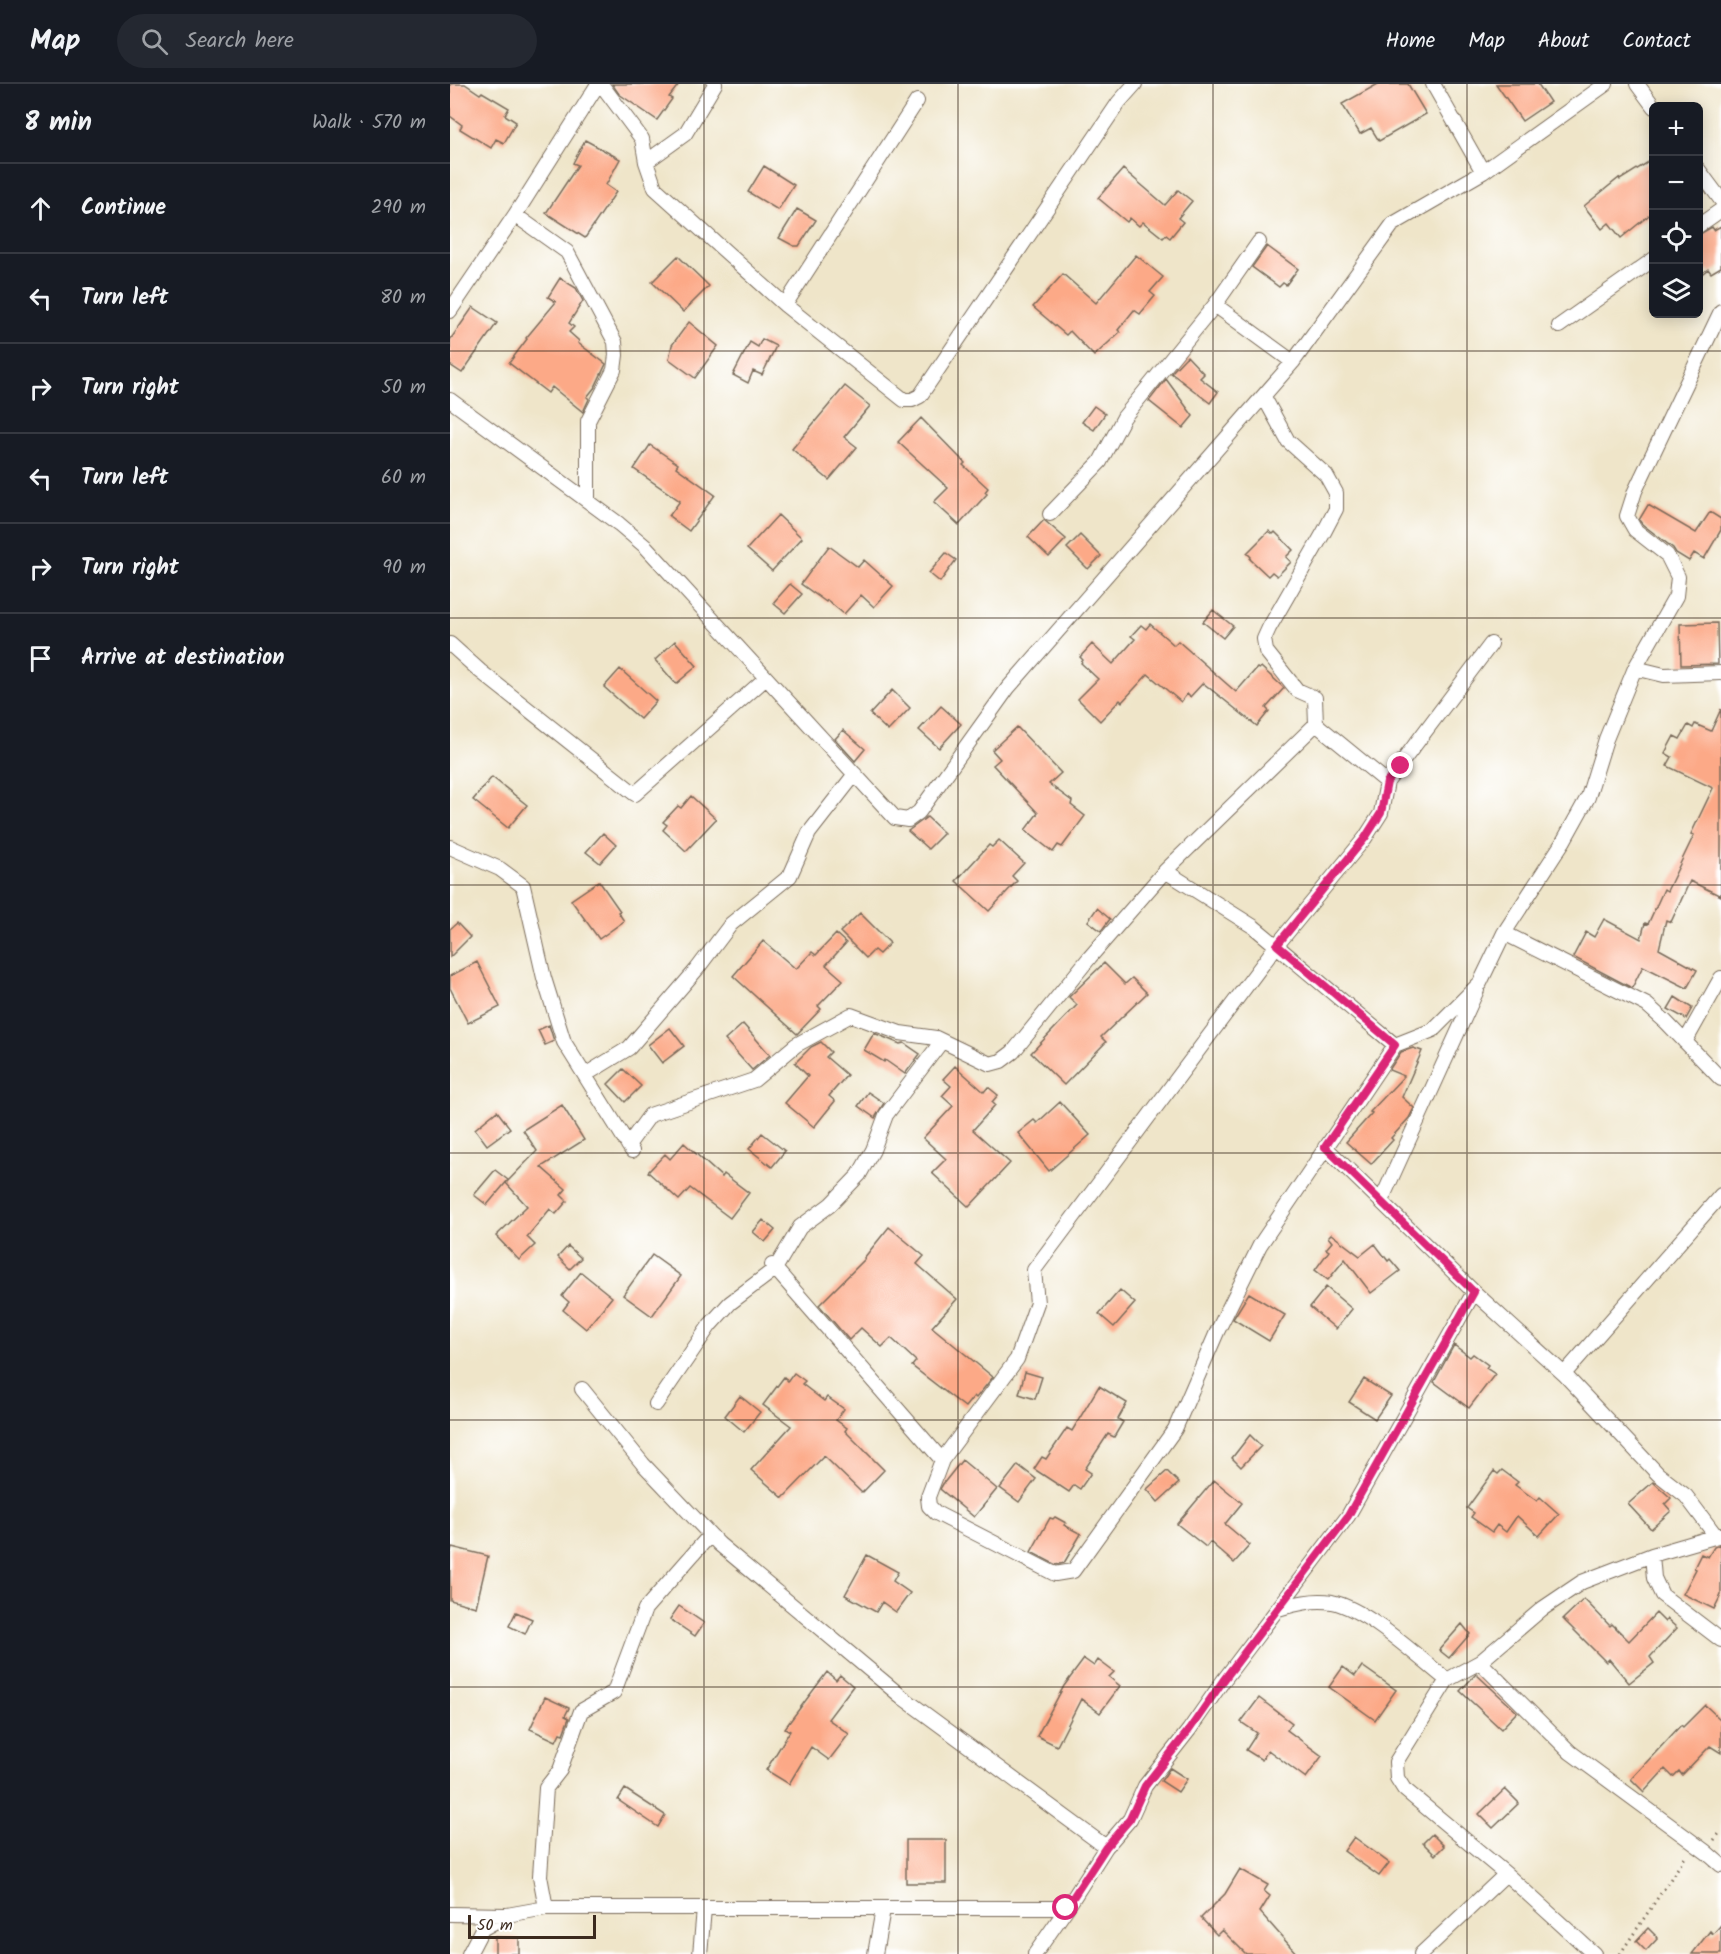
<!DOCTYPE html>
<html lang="en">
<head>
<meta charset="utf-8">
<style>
	body { margin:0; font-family:Kalam,sans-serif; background:#242831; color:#f1f3f6 }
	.controls { position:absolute; right:18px; top:18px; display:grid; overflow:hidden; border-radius:9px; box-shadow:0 3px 15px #0003 }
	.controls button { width:54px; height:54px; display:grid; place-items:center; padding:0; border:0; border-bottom:2px solid #363941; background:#171b24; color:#f1f3f6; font:30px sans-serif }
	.scale { position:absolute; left:18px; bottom:15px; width:128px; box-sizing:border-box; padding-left:6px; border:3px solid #3b2a1e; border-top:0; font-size:16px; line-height:21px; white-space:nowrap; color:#3b2a1e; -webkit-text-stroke:4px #fff; paint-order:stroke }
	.stop { position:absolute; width:18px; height:18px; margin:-14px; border:4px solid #db2777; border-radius:50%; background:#fff }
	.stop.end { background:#db2777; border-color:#fff; box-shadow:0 2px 6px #0008 }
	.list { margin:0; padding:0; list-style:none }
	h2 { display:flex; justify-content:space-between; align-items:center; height:78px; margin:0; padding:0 24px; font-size:26px }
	h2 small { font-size:20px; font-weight:400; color:#9ea1a6 }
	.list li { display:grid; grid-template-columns:39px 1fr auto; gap:18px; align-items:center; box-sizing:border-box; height:90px; padding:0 24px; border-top:2px solid #363941 }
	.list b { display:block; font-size:22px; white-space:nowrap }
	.list em { font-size:20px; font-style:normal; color:#9ea1a6 }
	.icon { flex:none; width:33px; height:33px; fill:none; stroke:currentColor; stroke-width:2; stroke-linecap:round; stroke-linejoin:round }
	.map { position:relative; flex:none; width:1271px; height:1870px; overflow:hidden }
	header { display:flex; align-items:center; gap:36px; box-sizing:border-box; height:84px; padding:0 30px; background:#171b24; border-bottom:2px solid #363941 }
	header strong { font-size:28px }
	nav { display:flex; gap:33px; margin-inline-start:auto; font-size:21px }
	.search { width:420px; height:54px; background:#242831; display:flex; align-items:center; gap:15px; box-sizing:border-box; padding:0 21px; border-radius:33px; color:#9ea1a6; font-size:22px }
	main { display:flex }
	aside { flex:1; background:#171b24 }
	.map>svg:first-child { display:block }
</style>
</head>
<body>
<header>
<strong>Map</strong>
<div class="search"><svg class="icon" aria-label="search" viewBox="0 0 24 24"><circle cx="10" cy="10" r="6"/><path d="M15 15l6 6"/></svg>Search here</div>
<nav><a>Home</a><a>Map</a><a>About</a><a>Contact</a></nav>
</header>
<main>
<aside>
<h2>8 min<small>Walk · 570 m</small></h2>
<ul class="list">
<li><svg class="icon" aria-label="ahead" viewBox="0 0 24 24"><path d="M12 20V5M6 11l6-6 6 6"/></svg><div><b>Continue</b></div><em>290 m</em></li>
<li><svg class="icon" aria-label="left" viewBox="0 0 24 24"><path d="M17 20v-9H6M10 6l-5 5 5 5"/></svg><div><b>Turn left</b></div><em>80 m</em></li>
<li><svg class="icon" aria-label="right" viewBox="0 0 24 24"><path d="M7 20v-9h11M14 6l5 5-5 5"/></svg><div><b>Turn right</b></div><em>50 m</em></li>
<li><svg class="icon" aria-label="left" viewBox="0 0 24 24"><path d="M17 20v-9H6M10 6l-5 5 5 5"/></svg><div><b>Turn left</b></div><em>60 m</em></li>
<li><svg class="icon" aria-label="right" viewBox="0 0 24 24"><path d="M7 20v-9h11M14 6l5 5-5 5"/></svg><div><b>Turn right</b></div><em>90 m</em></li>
<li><svg class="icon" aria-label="arrive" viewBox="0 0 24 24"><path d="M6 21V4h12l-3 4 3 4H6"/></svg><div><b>Arrive at destination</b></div></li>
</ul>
</aside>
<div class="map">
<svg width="1271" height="1870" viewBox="0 0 1271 1870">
	<rect width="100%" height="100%" fill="#fff"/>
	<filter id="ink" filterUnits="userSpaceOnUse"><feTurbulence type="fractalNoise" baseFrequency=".0167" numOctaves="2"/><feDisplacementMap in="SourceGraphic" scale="12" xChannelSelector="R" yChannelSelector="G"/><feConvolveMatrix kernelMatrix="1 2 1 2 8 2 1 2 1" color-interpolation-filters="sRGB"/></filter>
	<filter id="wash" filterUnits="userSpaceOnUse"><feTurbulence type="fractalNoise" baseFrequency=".008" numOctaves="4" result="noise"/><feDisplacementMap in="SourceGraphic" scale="24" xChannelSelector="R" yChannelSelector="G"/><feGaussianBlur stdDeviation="1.35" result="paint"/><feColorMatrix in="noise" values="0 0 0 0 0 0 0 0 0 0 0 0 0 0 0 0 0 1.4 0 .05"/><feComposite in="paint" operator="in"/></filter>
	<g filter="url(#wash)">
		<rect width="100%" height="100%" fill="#efe5c9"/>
		<g id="blocks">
			<path fill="#fca987" d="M0,0H15L30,10L32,8L59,24L55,31L66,38L54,59L46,55L41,64L10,45L12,41L0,32Z
				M162,0H229L219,13L222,15L207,36L169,10Z
				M928,0H958L976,30L929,57L921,44L910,50L892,20Z
				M1046,0H1088L1100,18L1072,37Z
				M135,56L170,75L156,101L166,108L135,154L96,129L128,81L123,79Z
				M1203,75V128L1171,154L1159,139L1152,145L1134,122L1169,94L1170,96Z
				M314,82L344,101L328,126L298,108Z
				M673,85L715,121L728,106L742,117L728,134L733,138L720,154L716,151L713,154L693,138L689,142L680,134L677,138L648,114Z
				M347,125L366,136L349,162H344L329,154Z
				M1271,142V183L1261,189L1258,185L1248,193V151L1262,143L1264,146Z
				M817,162L848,185L836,201L833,199L829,203L802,183Z
				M686,171L713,193L700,208L705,212L690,230L684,226L668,246L670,248L644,272L620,247L616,251L583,223L613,190L646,219Z
				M228,172L259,202L233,228L202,198Z
				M110,194L126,204L133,217L119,239L124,243L119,248L129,257L128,259L156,280L145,303L137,313L139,315L133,328L102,303L98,309L59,279L77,255L76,254L106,218L98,213Z
				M23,223L47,239L12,289L0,281V256Z
				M239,238L268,262L245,294L219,275L222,261Z
				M312,255L326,262L312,291L303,287L298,299L283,291L300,258L308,263Z
				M737,272L754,290L750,294L768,308L760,319L721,289Z
				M716,295L743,332L733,344L699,317Z
				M395,302L420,322L394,353L407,363L379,396L342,365Z
				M644,322L655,330L644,346L632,338Z
				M471,334L515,379L513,381L538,404L535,408L537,410L509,441L484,418L498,404L448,358Z
				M200,361L228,380L226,383L265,411L239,447L219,432L230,417L184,385Z
				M1198,421L1246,449L1260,428L1271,435V446L1254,475L1244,469L1239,477L1226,469L1223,464L1192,440L1189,436Z
				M328,431L352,454L322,487L297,465Z
				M594,436L616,455L599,473L578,453Z
				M819,447L823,450L825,448L843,466L836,473L841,478L827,492L822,488L818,492L800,475L801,473L797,469Z
				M630,451L651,472L638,485L617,464Z
				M379,462L408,483L414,476L443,502L424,523L411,511L394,530L377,516L376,518L351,500Z
				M496,469L506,476L490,498L479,489Z
				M340,500L352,510L335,529L323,519Z
				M763,526L783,542L773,554L753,538Z
				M1267,539L1268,580L1231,581L1230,540Z
				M700,540L724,561L728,557L786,608L807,584L809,585L811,583L834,604L816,624L819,627L807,642L753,599L740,613L737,610L731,618L698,590L672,618L670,616L650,637L628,615L648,595L631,579L633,576L630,573L642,560L663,580L685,555L681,552L691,541L696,545Z
				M225,557L247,582L226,600L205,576Z
				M170,585L206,617L190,635L154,603Z
				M442,606L460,624L438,647L420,630Z
				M491,622L511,640L489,664L469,646Z
				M1271,625V812L1240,797L1221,838L1216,836L1209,865L1247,886L1237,904L1193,882L1182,904L1123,873L1136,848L1144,853L1154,835L1191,855L1195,839L1198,840L1214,805L1217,807L1244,751L1241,750L1263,704L1217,682L1222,673L1215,669L1224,652L1230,655L1238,641L1243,644L1245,640L1261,647Z
				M567,643L611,689L599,700L622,717L621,721L635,732L612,763L608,761L603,768L575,746L588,729L543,681L550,675L542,666Z
				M393,646L415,665L405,677L385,655Z
				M42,693L77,721L58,744L23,716Z
				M241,712L266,735L236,767L213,746L217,741L213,738L228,722L231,724Z
				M477,733L494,749L478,765L458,747Z
				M153,749L166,761L150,779L136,768Z
				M549,756L574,779L562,792L567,797L539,827L506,797L539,761L542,763Z
				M149,797L170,827L168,828L174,837L149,855L121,816Z
				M647,824L660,835L651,847L638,837Z
				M410,829L440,859L429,870L424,866L416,874L390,848Z
				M7,839L20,853L0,873V845Z
				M386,850L396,859L376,881L393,896L368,922L371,925L347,950L283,892L313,857L346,885L362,868L366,871Z
				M27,878L50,923L18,939L0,904V892Z
				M654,879L675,900L682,894L697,909L651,953L656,958L614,1001L581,969L627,921L619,913Z
				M1225,913L1242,924L1236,935L1218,925Z
				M293,940L320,971L302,986L275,956Z
				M99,941L104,957L95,961L88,946Z
				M220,944L234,962L212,979L198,961Z
				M424,949L450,960L454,959L470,970L455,990L435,976L434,978L414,966Z
				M371,958L381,968L376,973L397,991L379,1012L385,1017L364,1043L335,1019L358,992L345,979L361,963Z
				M963,964L972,967L952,1013L964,1024L959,1034L941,1054L943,1056L921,1080L896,1058L922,1029L920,1028L954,992L939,986L951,968Z
				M505,982L534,1008L538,1003L548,1011L542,1018L545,1021L523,1046L560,1079L519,1123L482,1089L496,1075L473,1054L503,1022L492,1012L501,1002L493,995Z
				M173,985L191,1002L175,1018L158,1000Z
				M418,1008L434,1019L425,1034L408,1022Z
				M610,1018L640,1051L599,1087L568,1049L584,1036L587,1039Z
				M112,1021L134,1056L91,1083L116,1105L111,1111L117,1117L106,1130L100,1125L77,1153L85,1161L69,1176L46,1152L77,1122L56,1099L87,1067L73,1046Z
				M47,1027L60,1044L37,1061L25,1045Z
				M312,1049L335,1067L322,1083L299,1065Z
				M234,1059L272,1093L274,1090L299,1109L280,1134L240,1104L229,1116L198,1088L215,1070L220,1075Z
				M45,1086L58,1096L37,1121L24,1111Z
				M313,1136L325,1146L315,1158L303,1148Z
				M439,1143L474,1172L467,1180L507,1215L482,1243L543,1293L526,1314L524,1312L515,1323L462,1282L466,1277L441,1254L432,1263L411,1244L399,1256L369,1221L415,1175L414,1174Z
				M881,1150L910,1172L925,1160L938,1177L940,1175L950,1187L921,1209L895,1175L878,1196L865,1186L879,1167L876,1165L882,1158L878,1153Z
				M118,1162L131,1174L120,1185L108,1173Z
				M202,1171L231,1192L202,1232L173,1211Z
				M131,1188L162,1213L136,1245L113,1226L119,1218L112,1212Z
				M876,1203L902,1225L886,1245L860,1223Z
				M670,1206L685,1219L664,1243L649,1230Z
				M799,1209L835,1231L819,1257L783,1235Z
				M1004,1261L1020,1273L1023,1270L1038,1281L1036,1284L1045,1290L1019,1324L984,1298Z
				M575,1288L592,1293L585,1315L569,1310Z
				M344,1289L355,1297L352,1300L374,1317L377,1313L394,1325L386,1336L397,1344L395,1347L434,1386L412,1409L374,1372L333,1414L301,1386L341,1342L313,1321L334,1293L338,1297Z
				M914,1295L941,1312L925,1335L899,1318Z
				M649,1302L677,1319L668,1335L673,1338L664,1353L658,1350L635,1385L641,1389L630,1405L624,1401L619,1408L584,1385L592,1373L596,1375L617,1344L622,1347Z
				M290,1312L310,1328L294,1348L275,1332Z
				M800,1351L811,1362L791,1383L782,1374Z
				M512,1376L547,1405L524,1433L490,1405L493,1400Z
				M568,1381L586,1395L569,1418L550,1404Z
				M1052,1386L1068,1398L1065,1401L1087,1417L1090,1413L1109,1430L1089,1452L1067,1432L1056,1448L1047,1441L1042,1448L1021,1433L1024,1429L1017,1424L1044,1387L1048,1390Z
				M717,1387L729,1399L708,1418L697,1405Z
				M764,1396L792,1419L775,1440L800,1461L784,1479L760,1458L756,1463L727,1440Z
				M1203,1398L1221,1414L1215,1420L1221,1427L1201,1445L1178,1420Z
				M605,1433L616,1439L614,1441L631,1450L614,1479L606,1481L581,1468L600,1434L603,1435Z
				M1271,1460V1511L1264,1525L1233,1510L1246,1485L1244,1484L1251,1470L1258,1473L1264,1463Z
				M2,1463L38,1472L26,1523L0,1516V1471Z
				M417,1471L448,1488L443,1497L460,1509L446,1528L432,1518L426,1528L395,1511Z
				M1134,1515L1160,1542L1162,1540L1179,1557L1206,1529L1215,1538L1217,1535L1227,1544L1200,1573L1204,1579L1179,1599L1159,1575L1156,1578L1113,1535Z
				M229,1522L254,1539L245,1552L220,1535Z
				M66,1528L82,1535L75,1550L59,1542Z
				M1012,1540L1020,1550L999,1574L989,1566Z
				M634,1575L644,1582L648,1576L664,1588L659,1593L670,1602L650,1629L631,1615L607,1662L587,1652L614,1602Z
				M912,1582L946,1606L925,1636L879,1603L893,1583L905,1592Z
				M377,1588L386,1596L390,1591L403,1602L378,1635L399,1650L379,1676L361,1663L339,1700L316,1686L340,1647L335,1644Z
				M1026,1590L1067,1628L1051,1645L1010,1607Z
				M95,1613L119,1624L115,1632L119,1634L113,1650L110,1649L106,1657L80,1645Z
				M809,1614L842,1639L837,1646L872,1672L856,1694L818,1666L812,1676L796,1666L807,1649L791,1638Z
				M1255,1621L1271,1636V1669L1260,1662L1232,1691L1229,1687L1223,1693L1215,1685L1194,1708L1181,1695L1231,1641L1233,1643Z
				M720,1684L737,1695L728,1708L711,1697Z
				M175,1705L215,1731L208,1743L168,1716Z
				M1055,1705L1069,1719L1043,1744L1029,1730Z
				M982,1750L994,1762L985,1771L973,1759Z
				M904,1753L939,1779L929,1792L894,1767Z
				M456,1756H496V1799H456Z
				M790,1785L818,1801L814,1807L820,1812L810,1828L847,1870H796L772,1846L767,1851L751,1834L775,1810Z
				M1271,1841V1870H1242L1260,1847L1263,1850Z
				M1198,1844L1208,1854L1196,1867L1186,1857Z
				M45,1853L69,1854V1870H45Z"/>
		</g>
	</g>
	<g filter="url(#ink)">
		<use href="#blocks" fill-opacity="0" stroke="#7a6b5a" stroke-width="1.5"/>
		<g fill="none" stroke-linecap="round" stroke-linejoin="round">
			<defs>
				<path id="street" d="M151,0L192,55L196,78L205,104L335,221L454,316H462L470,312L669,18L685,0
					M983,0L1033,88
					M1187,0L1204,23
					M196,78L235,50L265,0
					M1248,85L1271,116
					M65,131L117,168L165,258L166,271L164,286L138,337V417
					M1248,142L1271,126
					M335,221L467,17
					M765,221L809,158
					M0,227L65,131L148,0
					M1109,242L1204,175
					M814,313L838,357L876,391L886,409V425L874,448L819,544L814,555L816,567L847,606L865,614L866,640L937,698
					M0,316L169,440L196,463L445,734L458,736L469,728L558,604L843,278L943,140L1033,88L1156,0
					M600,430L650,378L674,333L765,221L843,278
					M0,560L30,587L185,710L316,594
					M1185,584L1226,512L1228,493L1217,471L1185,446L1177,432L1185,407L1271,227
					M0,763L50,785L73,802L94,894L114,958L182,1067
					M715,787L804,843L945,961
					M1054,849L1197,921L1216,938L1271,995
					M1235,958L1271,894
					M135,991L179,964L247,885L281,840L340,792L359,749L405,690
					M178,1061L200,1031L304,996L346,961L401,931L450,949L486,954L540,980L551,977L563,968L640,873L715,787L866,640
					M875,1063L1024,1208L1114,1290L1208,1390L1236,1412L1266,1452
					M931,1117L1027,906
					M322,1181L492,1376L478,1413L479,1422L486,1429L605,1490L623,1487L725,1345L767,1248L810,1161L945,961L983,946L1030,899L1054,849L1113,758L1138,713L1156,655L1185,584L1214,591L1271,589
					M1114,1290L1271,1111
					M132,1305L193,1380L269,1460L452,1613L656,1763
					M206,1320L260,1241L280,1219L325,1185L350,1143L380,1121L409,1091L423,1066L436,1031L492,957
					M492,1376L567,1275L587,1219L584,1186L827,861L915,754L931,729L937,698L1041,560
					M1202,1471L1204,1494L1212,1511L1271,1556
					M828,1525C845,1520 863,1515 882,1518C917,1525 968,1573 997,1596
					M1030,1578L1120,1668L1256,1768L1271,1781
					M96,1824L90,1792L96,1704L110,1686L131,1627L164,1608L195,1525L260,1451
					M0,1830L55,1831
					M19,1870L32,1845L57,1831L96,1824H617L656,1763L680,1735L695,1702L739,1646L773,1597L898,1432L1024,1208
					M250,1870L254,1825
					M425,1870L433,1825
					M585,1870L617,1824
					M971,1870L1056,1790
					M1144,1870L1056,1790L954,1705L947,1694L946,1678L997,1596L1030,1578L1092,1525L1132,1498L1202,1471L1271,1451"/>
			</defs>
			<use href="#street" stroke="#7a6b5a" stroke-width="16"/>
			<path stroke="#7a6b5a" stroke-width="3" stroke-dasharray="1.5 4.5" stroke-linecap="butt" d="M1264,1756L1271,1747
				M1170,1870L1236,1772"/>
			<use href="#street" stroke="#fff" stroke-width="14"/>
		</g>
	</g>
	<g fill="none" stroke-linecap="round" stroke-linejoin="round" filter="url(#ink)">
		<path stroke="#db2777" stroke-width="8" d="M616,1824L656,1763L680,1735L695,1702L739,1646L773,1597L898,1432L1024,1208L875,1063L945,961L827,861L915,754L931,729L937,698L951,682"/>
	</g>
	<path fill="none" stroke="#3b2a1e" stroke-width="1.5" stroke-opacity="0.55" d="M254,0V1870M508,0V1870M763,0V1870M1017,0V1870M0,267H1271M0,534H1271M0,801H1271M0,1069H1271M0,1336H1271M0,1603H1271"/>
</svg>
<div class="controls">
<button>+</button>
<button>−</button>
<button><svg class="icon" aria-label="locate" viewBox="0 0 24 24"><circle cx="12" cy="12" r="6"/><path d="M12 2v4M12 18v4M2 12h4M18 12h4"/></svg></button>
<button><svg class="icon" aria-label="layers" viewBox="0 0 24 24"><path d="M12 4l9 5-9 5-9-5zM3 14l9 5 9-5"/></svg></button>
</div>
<div class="scale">50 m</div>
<div class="stop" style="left:616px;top:1824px"></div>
<div class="stop end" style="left:951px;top:682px"></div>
</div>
</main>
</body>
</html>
